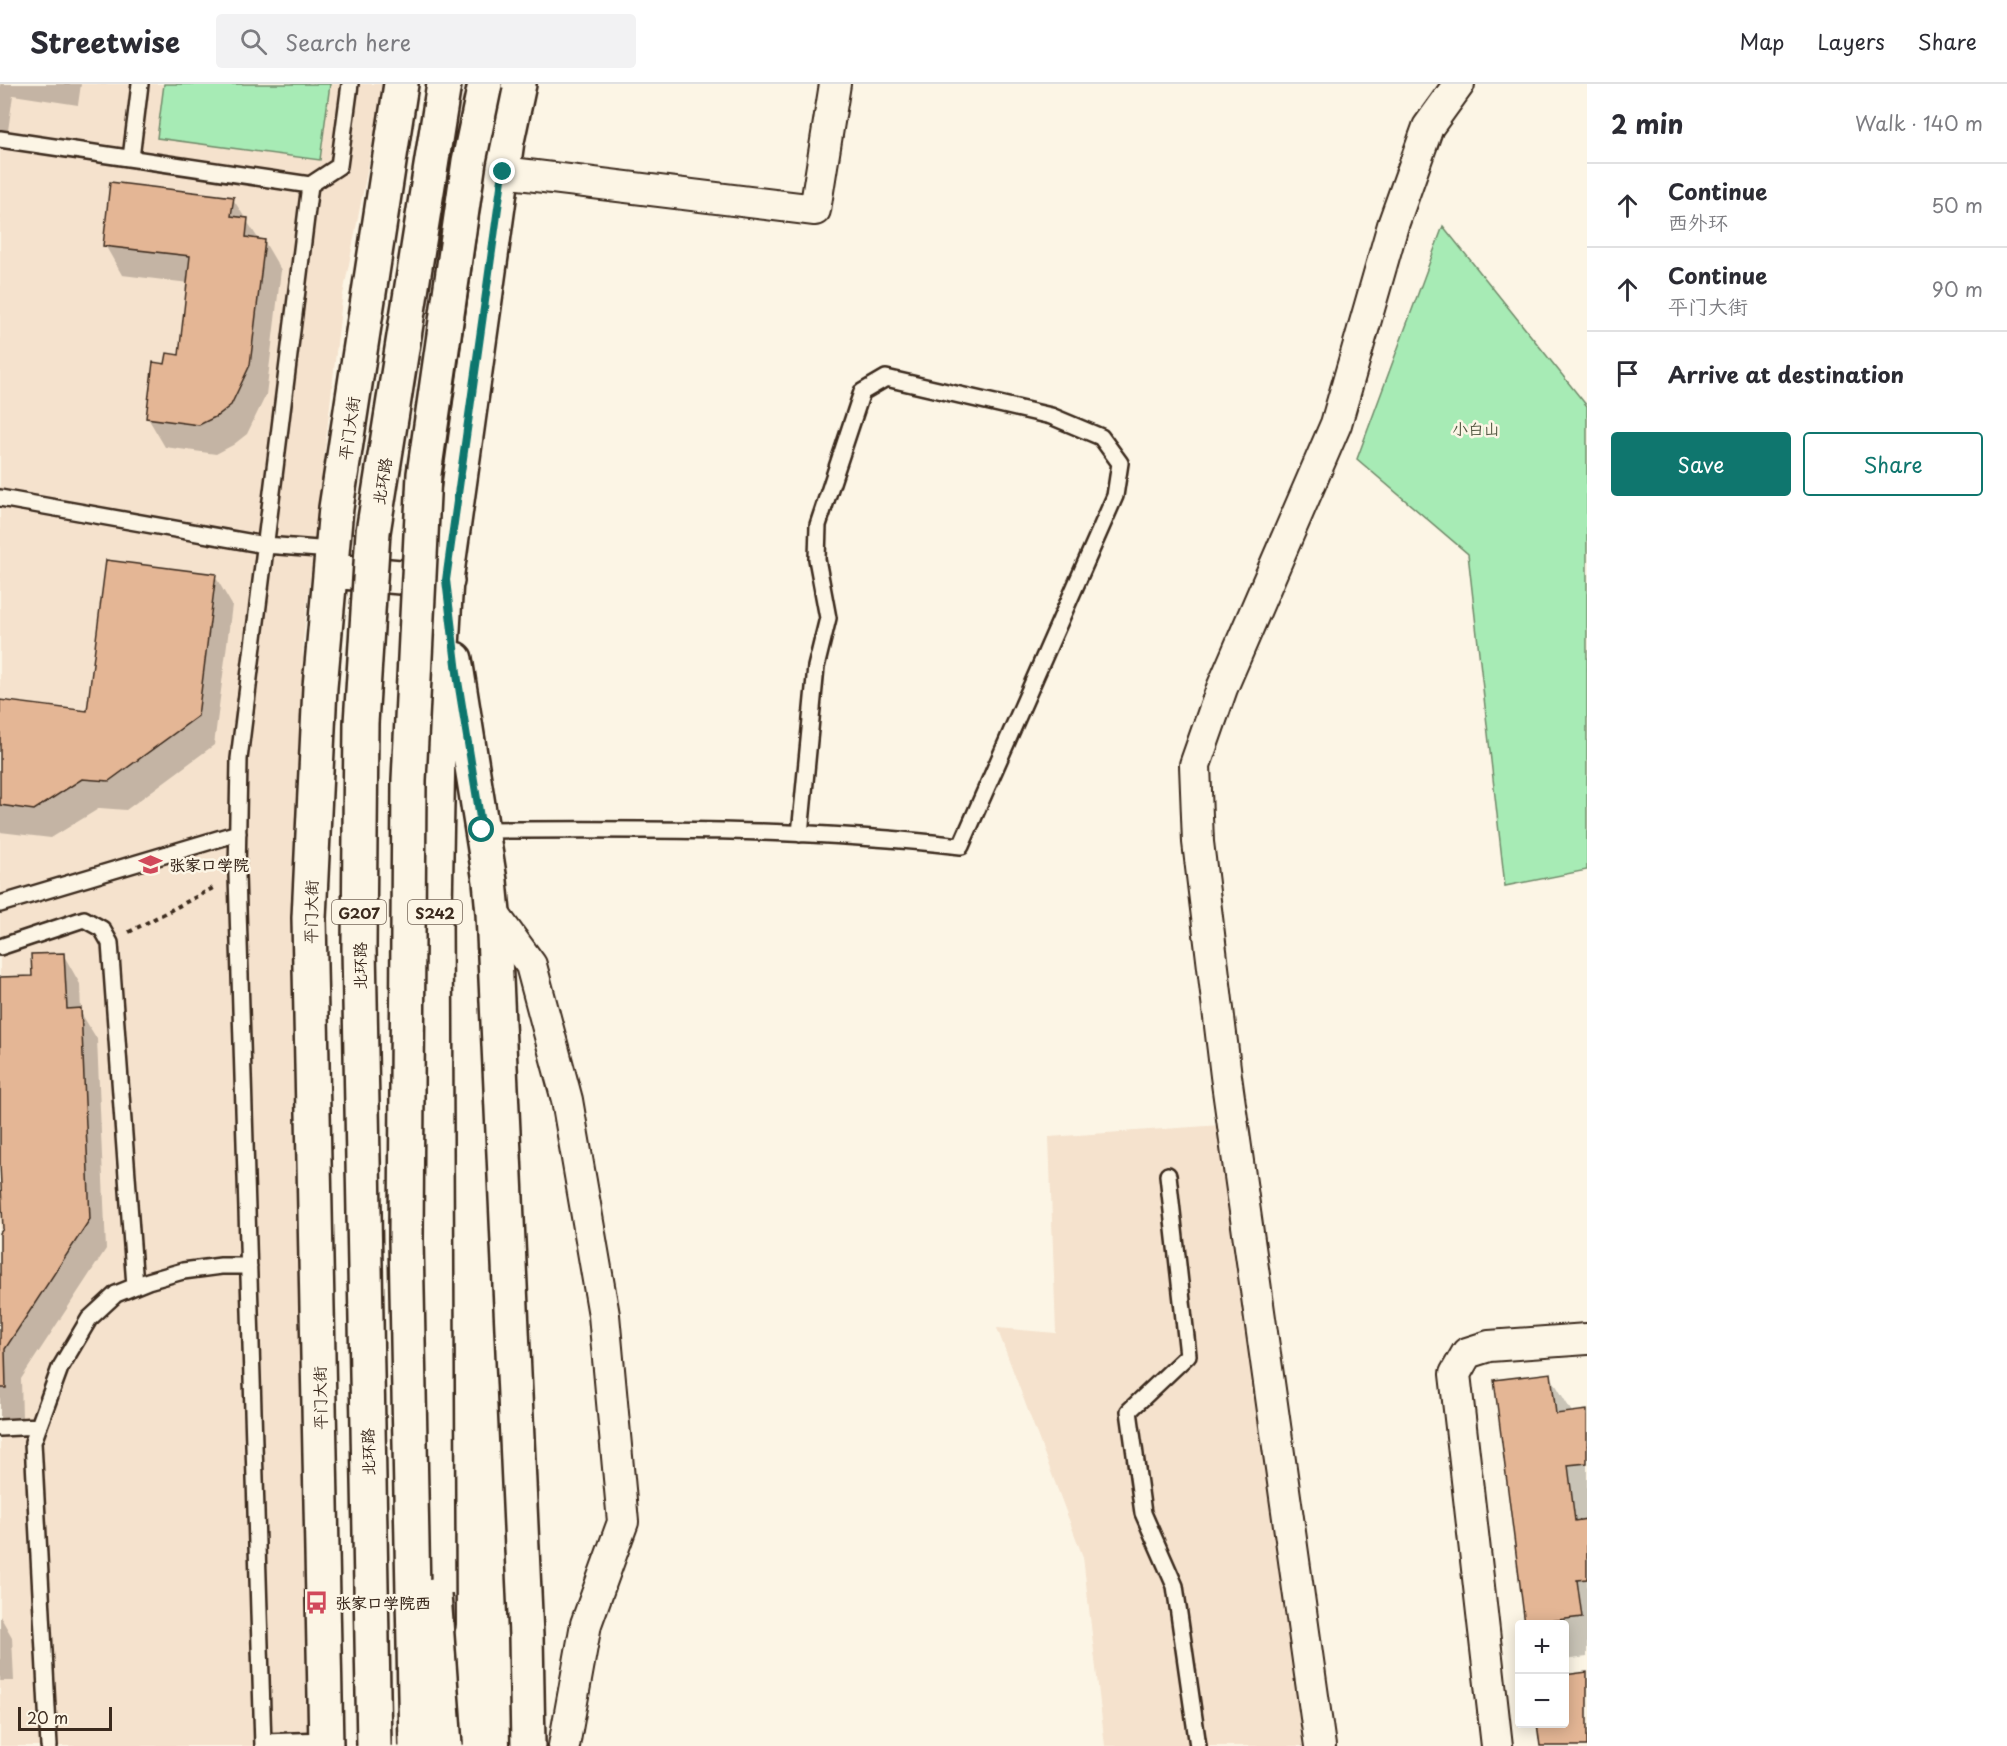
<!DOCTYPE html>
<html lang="en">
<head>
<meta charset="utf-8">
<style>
	body { margin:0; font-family:"Playpen Sans","LXGW WenKai TC",sans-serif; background:#f2f2f3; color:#2b2b33 }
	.controls { position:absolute; right:18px; bottom:18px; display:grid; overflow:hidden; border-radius:6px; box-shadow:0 3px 15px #0003 }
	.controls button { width:54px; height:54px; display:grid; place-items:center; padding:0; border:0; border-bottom:2px solid #e1e1e2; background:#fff; color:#2b2b33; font:30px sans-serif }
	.scale { position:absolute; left:18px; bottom:15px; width:94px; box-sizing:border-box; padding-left:6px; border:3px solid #3b2a1e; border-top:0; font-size:16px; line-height:21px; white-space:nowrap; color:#3b2a1e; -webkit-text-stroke:4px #fcf5e5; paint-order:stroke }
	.stop { position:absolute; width:18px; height:18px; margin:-14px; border:4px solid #0f766e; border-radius:50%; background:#fff }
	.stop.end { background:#0f766e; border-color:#fff; box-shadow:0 2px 6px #0008 }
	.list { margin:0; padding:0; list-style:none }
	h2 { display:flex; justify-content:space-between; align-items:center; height:78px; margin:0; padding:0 24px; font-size:26px }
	h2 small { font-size:20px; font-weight:400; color:#7c7c81 }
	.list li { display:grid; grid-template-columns:39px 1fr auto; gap:18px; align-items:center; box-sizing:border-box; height:84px; padding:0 24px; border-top:2px solid #e1e1e2 }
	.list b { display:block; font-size:22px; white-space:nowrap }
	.list p { margin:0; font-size:20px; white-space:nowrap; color:#7c7c81 }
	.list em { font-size:20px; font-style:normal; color:#7c7c81 }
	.actions { display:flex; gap:12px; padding:18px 24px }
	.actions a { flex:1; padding:14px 0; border:2px solid #0f766e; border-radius:6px; text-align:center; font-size:21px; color:#0f766e }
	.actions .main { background:#0f766e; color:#fff }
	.icon { flex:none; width:33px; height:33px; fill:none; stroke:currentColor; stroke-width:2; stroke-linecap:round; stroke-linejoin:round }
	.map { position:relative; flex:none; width:1587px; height:1662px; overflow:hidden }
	header { display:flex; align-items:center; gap:36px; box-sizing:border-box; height:84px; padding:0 30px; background:#fff; border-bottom:2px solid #e1e1e2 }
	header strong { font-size:28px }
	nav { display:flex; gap:33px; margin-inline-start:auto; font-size:21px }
	.search { width:420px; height:54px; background:#f2f2f3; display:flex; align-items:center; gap:15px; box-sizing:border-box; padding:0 21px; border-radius:6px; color:#7c7c81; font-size:22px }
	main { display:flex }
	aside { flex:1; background:#fff }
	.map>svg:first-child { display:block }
</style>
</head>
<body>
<header>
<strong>Streetwise</strong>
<div class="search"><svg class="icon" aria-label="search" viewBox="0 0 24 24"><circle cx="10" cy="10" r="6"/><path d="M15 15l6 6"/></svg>Search here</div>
<nav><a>Map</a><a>Layers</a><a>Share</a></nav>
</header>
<main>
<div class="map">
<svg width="1587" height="1662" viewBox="0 0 1587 1662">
	<rect width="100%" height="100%" fill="#fcf5e5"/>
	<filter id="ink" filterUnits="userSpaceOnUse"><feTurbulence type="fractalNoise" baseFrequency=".0167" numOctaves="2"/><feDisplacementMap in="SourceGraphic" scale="12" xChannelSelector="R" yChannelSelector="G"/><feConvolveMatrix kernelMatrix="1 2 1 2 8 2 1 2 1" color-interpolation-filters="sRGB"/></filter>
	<g filter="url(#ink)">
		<path fill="#f5e2cd" d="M0,0H384L342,216L303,558L299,1001L312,1662H0Z
			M1221,1041L1303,1662H1105L1083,1473L997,1244L1056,1249L1049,1053Z"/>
		<path fill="#a7ebb5" stroke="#718a6a" stroke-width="1.5" d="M164,0H330L320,76L157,54Z
			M1443,142L1587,322V786L1505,802L1468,470L1357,375Z"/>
		<path fill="#0003" d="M0,0H81L78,21L13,11L7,54L0,53Z
			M233,115L259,156L264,157L281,186L266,311L247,350L233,361L216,370L165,363L148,334L167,281L180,272L189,199L122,191L105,161Z
			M215,492L232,521L214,661L126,726L100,724L51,754L0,748V618L88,629Z
			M63,870L80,900L81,929L97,955L106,1165L21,1295L22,1333L0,1334V1151L4,1146L0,1046V895L33,893Z
			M1550,1291L1573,1330L1587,1328V1573L1564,1576V1540L1526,1539Z
			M0,1532L12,1553L14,1597H0Z"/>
		<path fill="#e4b695" stroke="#3b2a1e" stroke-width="1.5" d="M110,98L234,113L231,132L248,134L246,153L265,156L250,281L231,321L217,332L199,341L146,334L153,278L165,280L167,269L179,271L190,172L103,162Z
			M106,476L216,490L198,632L109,697L82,695L34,726L0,721V616L87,627Z
			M64,869L67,925L81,924L90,1135L5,1265L6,1304H0V1149L3,1145L0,1080V893L32,892L31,870Z
			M1551,1289L1556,1330L1587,1326V1379L1568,1381L1575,1437L1587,1435V1495L1577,1496L1582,1533L1525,1540L1494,1296Z
			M1587,1588V1662H1540L1537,1640H1564V1591Z"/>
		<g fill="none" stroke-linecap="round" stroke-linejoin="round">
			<defs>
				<path id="lane" d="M0,55L310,101L339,82L350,0
					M131,74L140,0
					M0,414L265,461L332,466
					M482,746C642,745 802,744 961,762L1115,412L1120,379L1101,353L1051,332L886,294L862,308L818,441L817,475L828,534L816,583L800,750
					M0,820L238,749
					M0,863L84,835L102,845L110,859L135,1202
					M1168,1091L1188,1271L1129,1327L1143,1429L1175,1502L1198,1662
					M0,1344L39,1342
					M263,1658L326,1656
					M49,1662L33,1358L60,1284L89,1235L116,1210L148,1197L183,1187L221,1182H249
					M263,1662L237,791L239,675L310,101"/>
				<path id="street" d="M503,88L815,126L835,0
					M493,829L531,881L567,1016L604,1231L623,1438L586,1540L564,1662
					M1320,1662L1226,992L1198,758L1195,681L1222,604L1336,340L1393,141L1428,43L1459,0
					M1497,1662L1455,1290L1467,1269L1489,1262L1587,1255"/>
				<path id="primary" d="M331,487L447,497
					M455,575L490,797L493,829L526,1552L528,1662
					M438,1540L435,825L439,612L446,496L507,57L519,0
					M326,1662L309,834L320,603L336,424L401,0"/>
			</defs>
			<use href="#lane" stroke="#3b2a1e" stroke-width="20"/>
			<use href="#street" stroke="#3b2a1e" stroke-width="34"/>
			<use href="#primary" stroke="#3b2a1e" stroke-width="38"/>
			<path stroke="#3b2a1e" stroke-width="4" stroke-dasharray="4.5 4.5" stroke-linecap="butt" d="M129,848L215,803"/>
			<use href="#lane" stroke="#fcf5e5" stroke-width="15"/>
			<use href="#street" stroke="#fcf5e5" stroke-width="30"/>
			<use href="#primary" stroke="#fcf5e5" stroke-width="33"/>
			<defs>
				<path id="highway-bridge" d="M434,1511L445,1662
					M374,1662L359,863L361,639L373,448L444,0
					M416,1662L406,1156L409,696L424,390L469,77L485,0"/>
			</defs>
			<use href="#highway-bridge" stroke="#3b2a1e" stroke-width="38" stroke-linecap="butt"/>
			<use href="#highway-bridge" stroke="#fcf5e5" stroke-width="33"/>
		</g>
	</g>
	<g fill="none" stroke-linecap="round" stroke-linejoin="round" filter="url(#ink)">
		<path stroke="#0f766e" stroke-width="8" d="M482,746L458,597L446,496L503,88"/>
	</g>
	<defs>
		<symbol id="university-bare" viewBox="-9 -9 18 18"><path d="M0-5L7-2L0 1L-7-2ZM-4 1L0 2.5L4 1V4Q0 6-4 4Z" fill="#d1495b" stroke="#fcf5e5" stroke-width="2.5" paint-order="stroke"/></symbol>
		<symbol id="bus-bare" viewBox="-9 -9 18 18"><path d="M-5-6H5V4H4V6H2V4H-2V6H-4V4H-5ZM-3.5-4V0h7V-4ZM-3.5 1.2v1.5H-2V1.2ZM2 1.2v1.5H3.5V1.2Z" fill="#d1495b" stroke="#fcf5e5" stroke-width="2.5" paint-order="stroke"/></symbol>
	</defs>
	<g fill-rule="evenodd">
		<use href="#university-bare" x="134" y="764" width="33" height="33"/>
		<use href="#bus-bare" x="300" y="1502" width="33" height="33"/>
	</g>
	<g text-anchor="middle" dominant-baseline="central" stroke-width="5" stroke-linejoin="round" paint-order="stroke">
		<g fill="#fcf5e5" stroke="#75675a" stroke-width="1.5">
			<rect x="332" y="816" width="54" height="24" rx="4.5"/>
			<rect x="408" y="816" width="54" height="24" rx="4.5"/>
		</g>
		<g font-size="15" font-weight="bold" fill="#3b2a1e">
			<text x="359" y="828">G207</text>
			<text x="435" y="828">S242</text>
		</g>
		<g font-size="16" fill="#3b2a1e" stroke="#fcf5e5">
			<text transform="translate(348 344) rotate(-82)">平门大街</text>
			<text transform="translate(381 397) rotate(-81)">北环路</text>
			<text transform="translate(310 828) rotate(-89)">平门大街</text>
			<text transform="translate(359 882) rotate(-90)">北环路</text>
			<text transform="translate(319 1314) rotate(-91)">平门大街</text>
			<text transform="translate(367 1368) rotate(-91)">北环路</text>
		</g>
		<g font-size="16" fill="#565a44" stroke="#fcf5e5">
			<text x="1476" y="344">小白山</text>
		</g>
		<g font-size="16" font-weight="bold" fill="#3b2a1e" stroke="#fcf5e5" text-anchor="start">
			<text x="169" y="780">张家口学院</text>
			<text x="335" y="1518">张家口学院西</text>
		</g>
	</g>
</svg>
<div class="controls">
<button>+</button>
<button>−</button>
</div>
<div class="scale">20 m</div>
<div class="stop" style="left:482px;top:746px"></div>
<div class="stop end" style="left:503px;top:88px"></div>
</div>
<aside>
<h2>2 min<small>Walk · 140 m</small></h2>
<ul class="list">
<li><svg class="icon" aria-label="ahead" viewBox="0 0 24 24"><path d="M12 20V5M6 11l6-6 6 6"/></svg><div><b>Continue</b><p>西外环</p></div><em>50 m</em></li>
<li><svg class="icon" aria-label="ahead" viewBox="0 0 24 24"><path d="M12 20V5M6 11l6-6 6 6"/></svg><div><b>Continue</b><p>平门大街</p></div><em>90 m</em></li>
<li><svg class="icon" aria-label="arrive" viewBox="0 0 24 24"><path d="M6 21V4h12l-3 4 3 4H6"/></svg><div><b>Arrive at destination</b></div></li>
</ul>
<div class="actions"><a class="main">Save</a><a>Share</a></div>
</aside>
</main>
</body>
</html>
